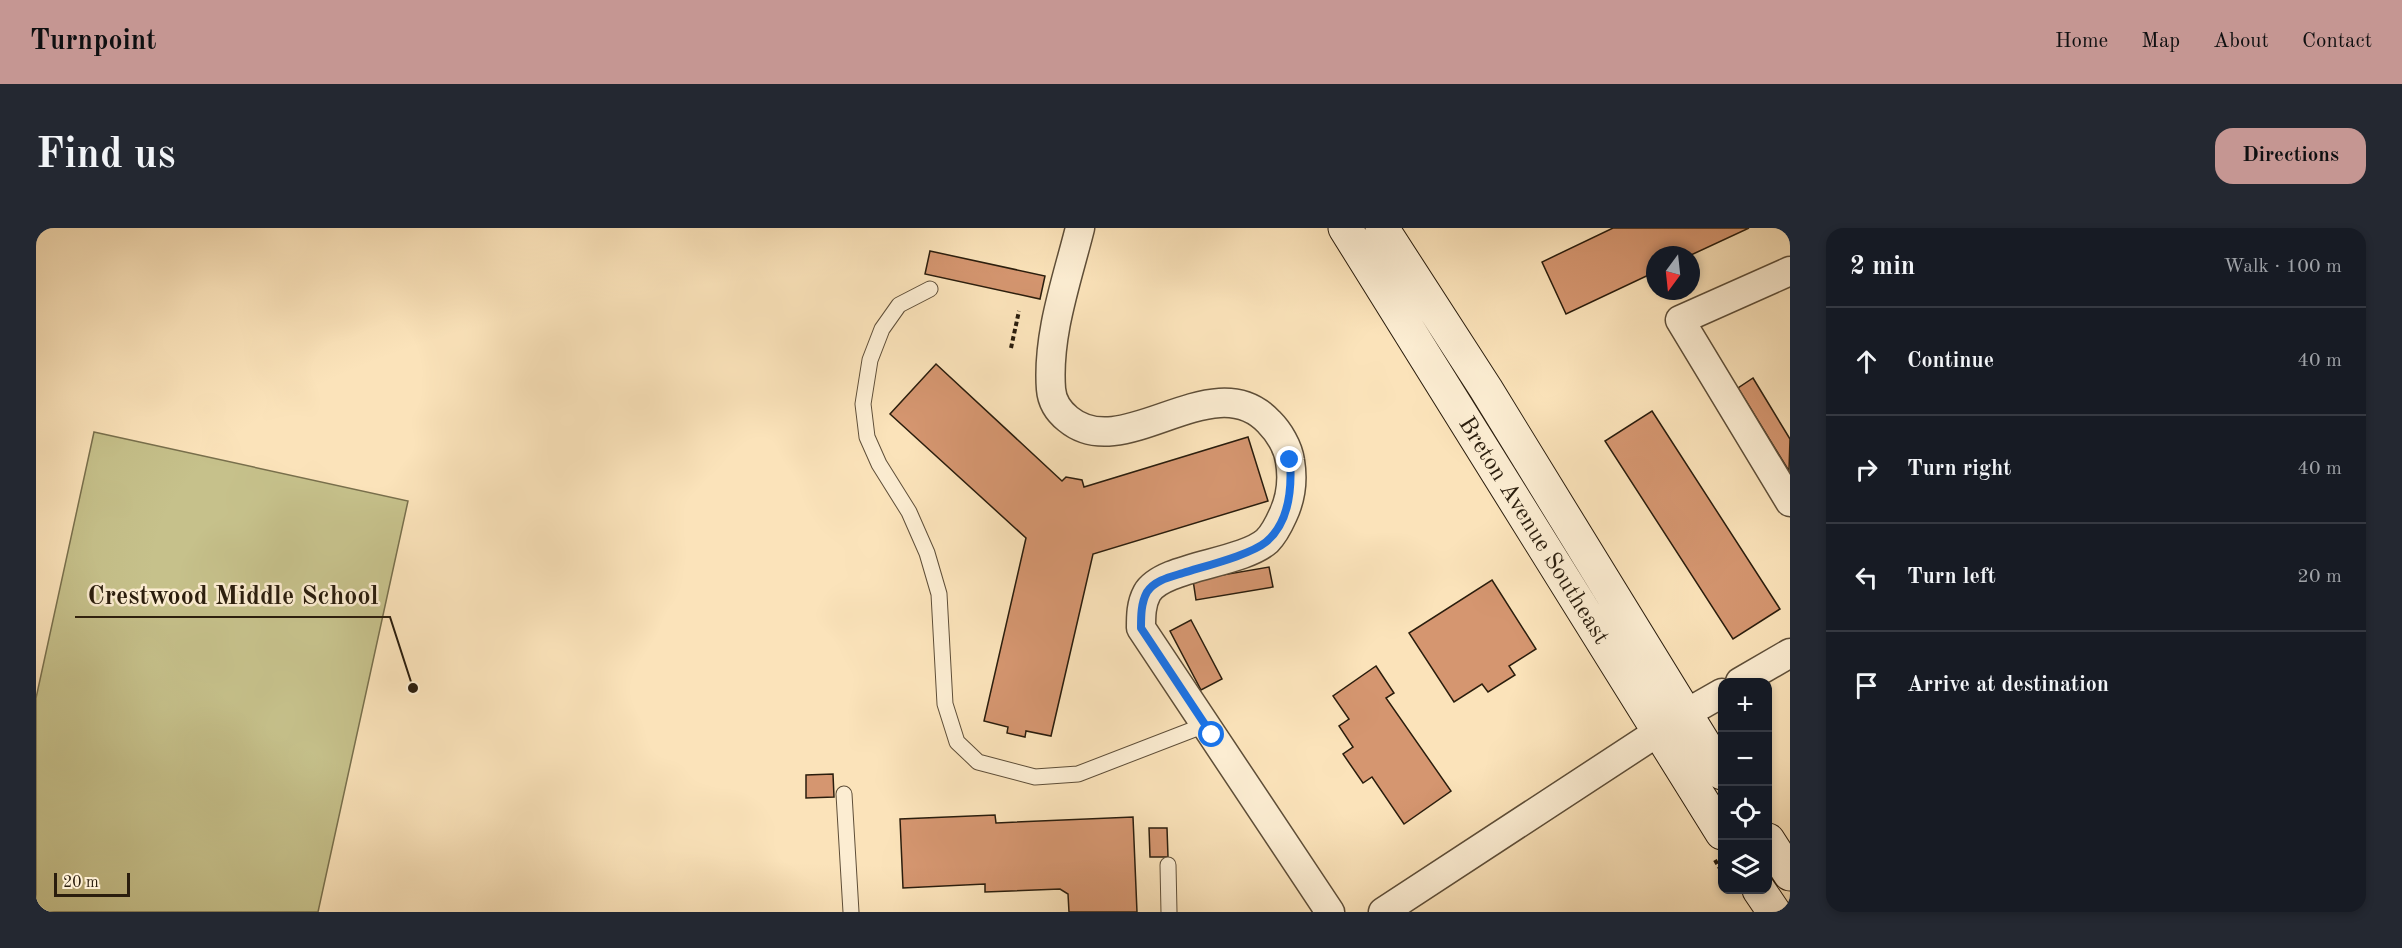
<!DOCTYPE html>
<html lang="en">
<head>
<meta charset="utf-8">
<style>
	body { margin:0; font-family:"Old Standard TT",serif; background:#242831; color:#f1f3f6 }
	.controls { position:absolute; right:18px; bottom:18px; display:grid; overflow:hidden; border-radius:12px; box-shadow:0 3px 9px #0003 }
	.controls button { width:54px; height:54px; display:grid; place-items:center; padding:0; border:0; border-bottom:2px solid #363941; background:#171b24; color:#f1f3f6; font:30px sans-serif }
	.compass { position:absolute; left:1610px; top:18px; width:54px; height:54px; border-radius:50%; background:#171b24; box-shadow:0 3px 9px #0003; rotate:195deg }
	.scale { position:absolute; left:18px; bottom:15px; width:76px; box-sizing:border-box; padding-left:6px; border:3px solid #2a1d0d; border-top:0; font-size:16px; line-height:21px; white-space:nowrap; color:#2a1d0d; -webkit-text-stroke:4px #fcedd2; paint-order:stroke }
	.stop { position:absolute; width:18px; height:18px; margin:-14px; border:4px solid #1a73e8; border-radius:50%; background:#fff }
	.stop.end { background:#1a73e8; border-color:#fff; box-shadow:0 2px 6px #0008 }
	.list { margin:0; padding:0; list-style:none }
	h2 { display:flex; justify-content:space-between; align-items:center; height:78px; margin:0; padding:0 24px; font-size:26px }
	h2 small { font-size:20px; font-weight:400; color:#9ea1a6 }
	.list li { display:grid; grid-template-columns:39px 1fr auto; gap:18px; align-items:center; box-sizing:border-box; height:108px; padding:0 24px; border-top:2px solid #363941 }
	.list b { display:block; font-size:22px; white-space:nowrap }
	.list em { font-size:20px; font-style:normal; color:#9ea1a6 }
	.icon { flex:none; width:33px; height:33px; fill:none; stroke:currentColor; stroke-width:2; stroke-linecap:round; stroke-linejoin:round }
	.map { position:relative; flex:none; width:1754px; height:684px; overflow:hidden; border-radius:18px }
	header { display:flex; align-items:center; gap:36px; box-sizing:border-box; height:84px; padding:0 30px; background:#c59692; color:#111 }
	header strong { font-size:28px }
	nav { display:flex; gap:33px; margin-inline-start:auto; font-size:21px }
	.intro { display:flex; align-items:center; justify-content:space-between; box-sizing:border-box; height:144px; padding:0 36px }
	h1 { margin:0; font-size:42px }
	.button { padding:15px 27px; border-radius:18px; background:#c59692; color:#111; font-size:21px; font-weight:700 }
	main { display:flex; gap:36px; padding:0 36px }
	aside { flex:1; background:#171b24; border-radius:18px; box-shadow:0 3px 9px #0003 }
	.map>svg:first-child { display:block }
</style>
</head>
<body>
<header>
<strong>Turnpoint</strong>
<nav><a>Home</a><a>Map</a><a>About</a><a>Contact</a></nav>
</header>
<div class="intro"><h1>Find us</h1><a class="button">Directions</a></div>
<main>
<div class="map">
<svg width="1754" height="684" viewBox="0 0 1754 684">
	<rect width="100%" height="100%" fill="#fbe3ba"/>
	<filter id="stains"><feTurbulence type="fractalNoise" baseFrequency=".00333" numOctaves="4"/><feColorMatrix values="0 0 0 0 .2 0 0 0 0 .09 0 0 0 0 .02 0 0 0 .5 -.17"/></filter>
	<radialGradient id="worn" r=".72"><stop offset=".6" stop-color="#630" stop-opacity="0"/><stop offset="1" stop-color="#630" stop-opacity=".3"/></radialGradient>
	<path fill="#c6c18b" stroke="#786f4c" stroke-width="1.5" d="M58,204L372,273L282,684H0V470Z"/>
	<path fill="#d59670" stroke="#2a1d0d" stroke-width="1.5" d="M1577,0H1713L1655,27H1619V44L1530,86L1506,34Z
		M894,23L1009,48L1004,71L889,46Z
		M900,136L1026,253L1030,249L1046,252L1048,259L1212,209L1232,273L1057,326L1015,508L990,503L989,509L971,505L972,499L948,493L990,310L854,186Z
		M1717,150L1754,211L1753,243L1702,160Z
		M1616,183L1744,381L1697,411L1569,213Z
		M1233,339L1237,359L1160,372L1157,352Z
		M1456,352L1500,421L1473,438L1479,447L1452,464L1446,456L1418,474L1373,405Z
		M1155,392L1186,451L1165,462L1134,403Z
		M1340,438L1358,465L1350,470L1415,563L1368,596L1336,549L1327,555L1307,526L1317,519L1303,498L1313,491L1297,468Z
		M797,546L798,569L770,570V547Z
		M959,587L960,595L1097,589L1101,684H1033L1032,666L1024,661L949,664V656L867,660L864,591Z
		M1113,600H1131L1132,629H1114Z"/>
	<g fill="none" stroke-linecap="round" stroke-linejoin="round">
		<defs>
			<path id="lane" d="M894,61L863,77L846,101L834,132L827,176L831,209L843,236L873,284L891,325L903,366L909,476L921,514L942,534L999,549L1042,546L1169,497
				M808,566L815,684
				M1132,637L1133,684"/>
			<path id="street" d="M1044,0C1031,52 1011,107 1015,161C1016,174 1022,183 1032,191C1088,238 1177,134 1233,194C1243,204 1252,219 1254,233C1257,251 1255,270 1247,287C1243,296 1238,306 1231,313C1205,336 1126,338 1111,365C1105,376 1105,388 1105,400L1294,684
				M1754,43L1644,92L1754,274
				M1704,454L1754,425
				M1347,684L1651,485L1686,465"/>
			<path id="secondary" d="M1309,0L1686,605
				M1346,0L1450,161L1686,545
				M1732,612L1754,646
				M1723,662L1738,684"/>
		</defs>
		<use href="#lane" stroke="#5e4e38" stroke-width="17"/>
		<use href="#street" stroke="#5e4e38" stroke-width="31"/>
		<use href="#secondary" stroke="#2a1d0d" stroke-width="35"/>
		<path stroke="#2a1d0d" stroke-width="4" stroke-dasharray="4.5 3" stroke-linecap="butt" d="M975,120L983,83
			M1679,632L1686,644"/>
		<use href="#lane" stroke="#fcedd2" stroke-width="15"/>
		<use href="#street" stroke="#fcedd2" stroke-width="28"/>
		<use href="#secondary" stroke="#fcedd2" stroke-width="33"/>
	</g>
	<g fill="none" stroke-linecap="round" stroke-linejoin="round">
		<path stroke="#1a73e8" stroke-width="8" d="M1176,507L1105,400C1105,388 1105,375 1111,364C1119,352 1134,349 1147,345C1169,338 1214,327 1230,314C1253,295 1256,260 1254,232"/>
	</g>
	<g text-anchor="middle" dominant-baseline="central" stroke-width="5" stroke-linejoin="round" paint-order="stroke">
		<g font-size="24" fill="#2a1d0d" stroke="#fcedd2">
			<text transform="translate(1497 303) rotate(58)">Breton Avenue Southeast</text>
		</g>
	</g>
	<path fill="none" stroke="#2a1d0d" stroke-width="2" d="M377 460L354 389H39"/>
	<circle fill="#2a1d0d" stroke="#fcedd2" stroke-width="2" cx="377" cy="460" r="6"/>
	<g font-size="26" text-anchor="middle" font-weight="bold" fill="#2a1d0d" stroke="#fcedd2" stroke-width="5" stroke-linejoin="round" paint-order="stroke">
		<text x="197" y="376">Crestwood Middle School</text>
	</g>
	<rect width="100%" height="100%" filter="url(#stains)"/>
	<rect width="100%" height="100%" fill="url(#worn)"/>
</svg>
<div class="controls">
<button>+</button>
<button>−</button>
<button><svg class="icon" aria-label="locate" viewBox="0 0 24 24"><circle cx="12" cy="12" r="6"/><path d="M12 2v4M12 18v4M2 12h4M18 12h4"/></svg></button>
<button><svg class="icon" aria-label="layers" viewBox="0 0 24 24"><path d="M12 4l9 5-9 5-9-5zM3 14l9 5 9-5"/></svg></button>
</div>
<svg class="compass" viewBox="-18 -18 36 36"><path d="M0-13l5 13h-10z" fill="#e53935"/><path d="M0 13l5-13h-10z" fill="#9ea1a6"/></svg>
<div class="scale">20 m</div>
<div class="stop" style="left:1176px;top:507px"></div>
<div class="stop end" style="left:1254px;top:232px"></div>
</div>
<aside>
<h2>2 min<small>Walk · 100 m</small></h2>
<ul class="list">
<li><svg class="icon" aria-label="ahead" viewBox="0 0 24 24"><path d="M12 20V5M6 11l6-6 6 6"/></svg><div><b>Continue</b></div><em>40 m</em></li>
<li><svg class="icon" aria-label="right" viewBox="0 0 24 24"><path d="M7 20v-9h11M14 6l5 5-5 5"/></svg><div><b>Turn right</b></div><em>40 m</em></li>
<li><svg class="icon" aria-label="left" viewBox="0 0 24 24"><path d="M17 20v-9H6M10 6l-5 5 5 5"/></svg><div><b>Turn left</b></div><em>20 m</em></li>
<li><svg class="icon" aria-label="arrive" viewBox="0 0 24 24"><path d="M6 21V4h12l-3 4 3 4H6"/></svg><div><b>Arrive at destination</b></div></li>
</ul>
</aside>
</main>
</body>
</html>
